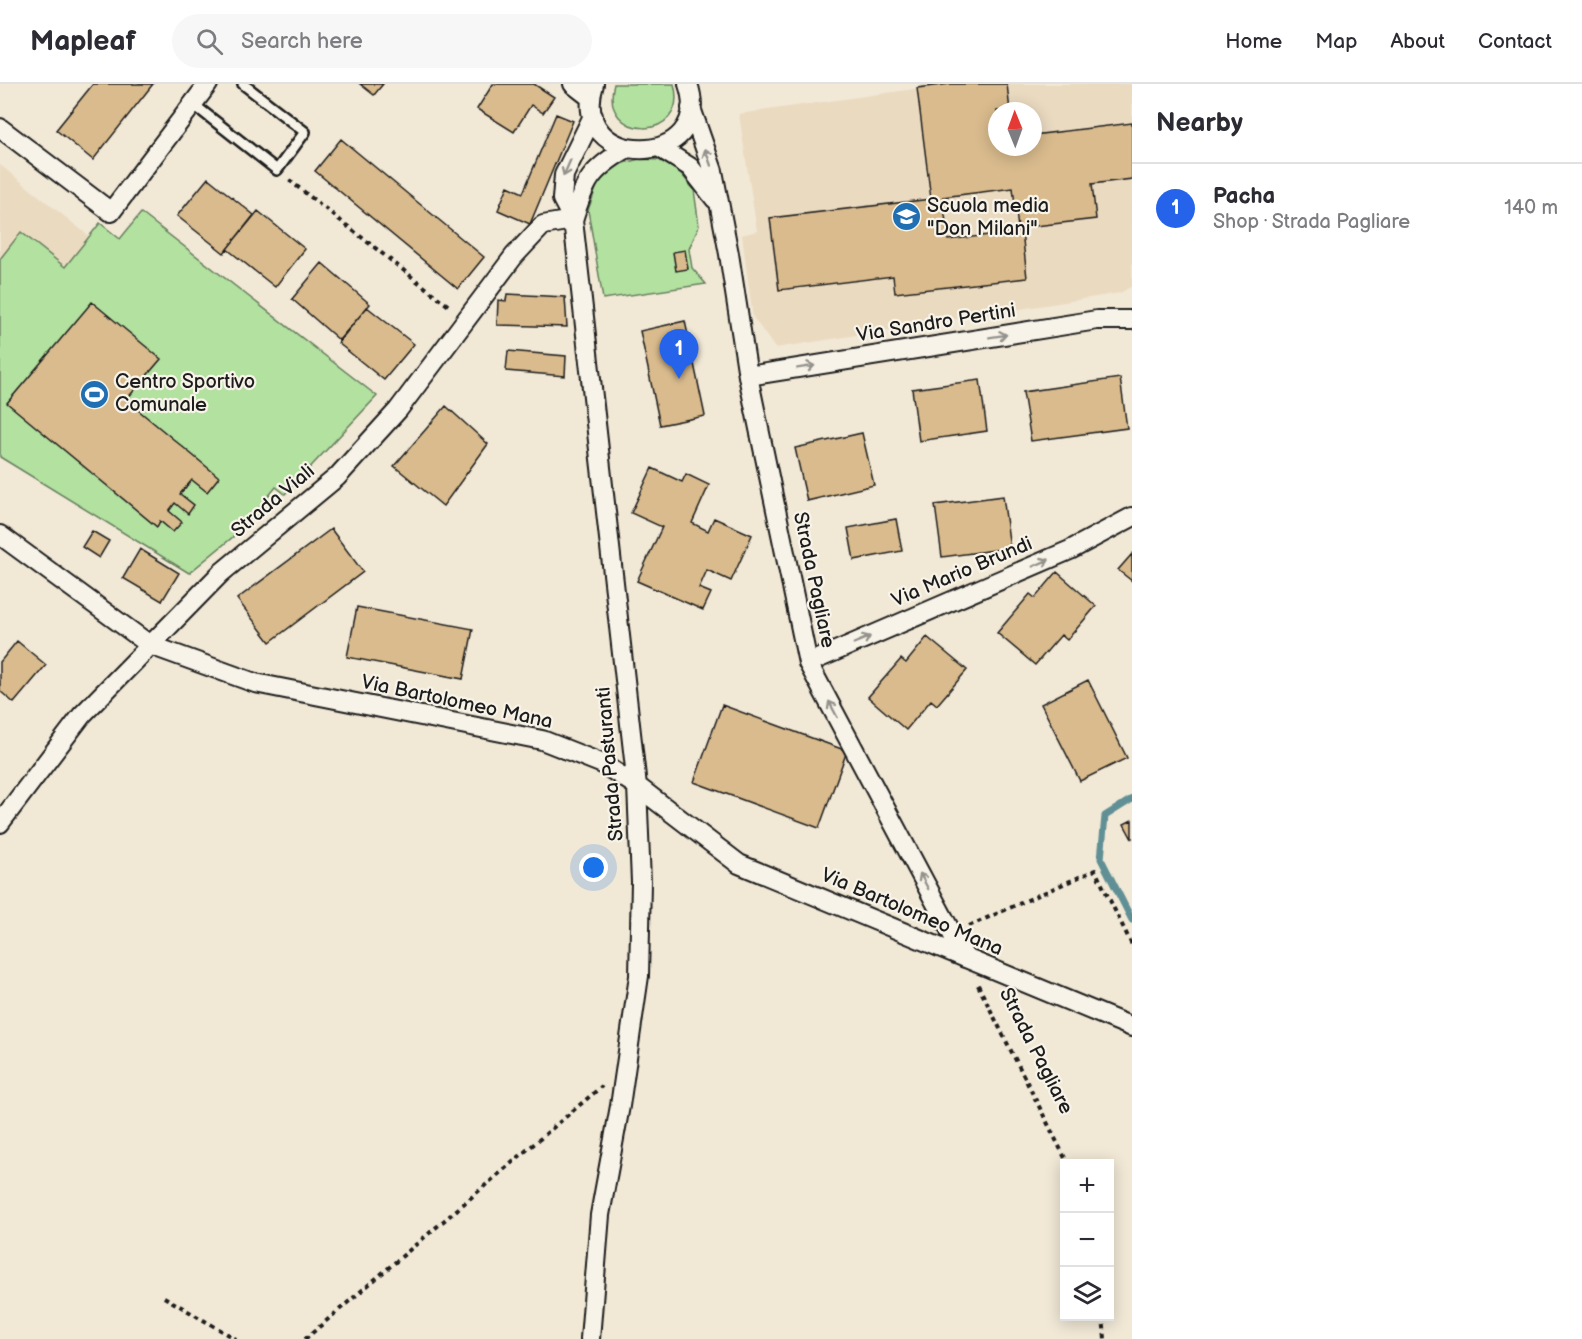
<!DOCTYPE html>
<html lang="en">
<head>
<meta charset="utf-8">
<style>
	body { margin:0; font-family:"Balsamiq Sans",sans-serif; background:#f7f7f7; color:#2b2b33 }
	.controls { position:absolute; right:18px; bottom:18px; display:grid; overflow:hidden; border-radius:0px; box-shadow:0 3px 15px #0003 }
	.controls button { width:54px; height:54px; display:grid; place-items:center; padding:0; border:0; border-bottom:2px solid #e1e1e2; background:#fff; color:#2b2b33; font:30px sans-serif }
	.compass { position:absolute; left:988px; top:18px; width:54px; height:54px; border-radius:50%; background:#fff; box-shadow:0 3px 15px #0003; rotate:359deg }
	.you { position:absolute; left:594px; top:784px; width:21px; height:21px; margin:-15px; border:4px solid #fff; border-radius:50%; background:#1a73e8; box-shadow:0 0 0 9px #1a73e833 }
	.badge { display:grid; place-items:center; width:39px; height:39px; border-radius:50%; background:#2563eb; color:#fff; font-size:20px; font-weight:700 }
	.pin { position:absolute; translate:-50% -50px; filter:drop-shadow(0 2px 3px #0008) }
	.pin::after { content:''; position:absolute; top:32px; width:21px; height:18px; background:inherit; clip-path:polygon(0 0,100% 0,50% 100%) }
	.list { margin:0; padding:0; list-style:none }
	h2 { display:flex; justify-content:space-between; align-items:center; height:78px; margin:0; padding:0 24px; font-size:26px }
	h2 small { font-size:20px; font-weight:400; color:#7c7c81 }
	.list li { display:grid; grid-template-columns:39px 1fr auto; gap:18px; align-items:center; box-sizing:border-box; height:90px; padding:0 24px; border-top:2px solid #e1e1e2 }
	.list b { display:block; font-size:22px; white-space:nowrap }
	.list p { margin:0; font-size:20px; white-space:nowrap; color:#7c7c81 }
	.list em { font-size:20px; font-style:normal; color:#7c7c81 }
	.icon { flex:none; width:33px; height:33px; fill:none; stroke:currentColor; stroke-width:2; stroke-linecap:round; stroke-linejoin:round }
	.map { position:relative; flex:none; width:1132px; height:1255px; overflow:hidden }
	header { display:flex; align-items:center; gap:36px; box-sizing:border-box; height:84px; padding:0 30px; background:#fff; border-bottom:2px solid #e1e1e2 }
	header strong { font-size:28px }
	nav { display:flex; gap:33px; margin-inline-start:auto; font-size:21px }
	.search { width:420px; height:54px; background:#f7f7f7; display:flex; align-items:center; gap:15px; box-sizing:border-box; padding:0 21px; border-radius:33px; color:#7c7c81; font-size:22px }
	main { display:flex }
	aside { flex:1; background:#fff }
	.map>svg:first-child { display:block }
</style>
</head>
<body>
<header>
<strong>Mapleaf</strong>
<div class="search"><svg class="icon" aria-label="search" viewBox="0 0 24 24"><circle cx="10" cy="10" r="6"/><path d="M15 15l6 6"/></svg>Search here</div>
<nav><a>Home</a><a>Map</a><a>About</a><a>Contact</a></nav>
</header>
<main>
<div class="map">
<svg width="1132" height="1255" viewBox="0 0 1132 1255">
	<rect width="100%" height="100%" fill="#f1e8d6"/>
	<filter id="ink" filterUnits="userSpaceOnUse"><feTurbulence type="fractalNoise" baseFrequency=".0167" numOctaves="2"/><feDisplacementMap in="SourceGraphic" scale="12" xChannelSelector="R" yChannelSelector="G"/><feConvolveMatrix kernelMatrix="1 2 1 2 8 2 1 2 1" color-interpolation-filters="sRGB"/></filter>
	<g filter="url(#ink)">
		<path fill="#eadac0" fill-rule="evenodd" d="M950,0H1132V202L1120,209L775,264L753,233L742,151L757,147L739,30ZM997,27H1033V63H997Z
			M0,81L89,152L65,183L22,149L0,175Z"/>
		<path fill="#b2e1a0" stroke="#677e5e" stroke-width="1.5" d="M614,0H674C690,59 598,58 614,0Z
			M640,75L659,76L679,87L694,106L699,142L689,165L692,184L706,200L603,215L588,126L598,99L615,81Z
			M141,129L377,312L285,410L276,403L258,425L262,429L189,489L0,373V175L21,148L65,183L100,139L120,155Z"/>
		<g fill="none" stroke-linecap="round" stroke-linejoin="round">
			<path stroke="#609095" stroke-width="7" d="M1132,715L1105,732L1101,775L1132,836"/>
		</g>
		<path fill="#d9bb8d" stroke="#1c1c1c" stroke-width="1.5" d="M93,0H153L93,76L56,46Z
			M360,0H383L374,11Z
			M493,0H534L554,13L543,29L531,21L514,48L477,25Z
			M950,0H1007L1010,27H997V63H1033V51L1132,39V95L1092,100L1096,135L1018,144L1013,104L943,113L948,156L1022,147L1027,194L895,209L893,192L779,206L770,134L931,115L917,4Z
			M556,30L573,37L530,140L498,126L508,102L523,109Z
			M341,55L484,173L458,205L315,87Z
			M208,94L254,131L224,169L177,132Z
			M258,127L305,165L275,203L227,165Z
			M685,166L688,185L676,187L673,168Z
			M322,179L370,220L339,256L292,215Z
			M507,210L565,213L567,243L497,241L498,216L506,217Z
			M92,218L161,275L126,316L219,393L207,408L192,396L180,410L194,421L188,430L175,419L169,427L182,438L173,448L160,437L157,443L7,319Z
			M367,223L414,260L384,296L338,259Z
			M685,237L705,332L660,341L640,247Z
			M508,267L566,272L565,292L506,287Z
			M1120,294L1127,344L1031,357L1023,308Z
			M980,296L987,347L919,357L912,305Z
			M446,322L488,360L443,422L394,382Z
			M862,349L874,401L807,417L795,364Z
			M652,384L682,398L686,390L709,401L692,439L708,447L714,434L752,451L731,497L707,486L699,504L711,509L703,526L637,497L662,443L631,429Z
			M1003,412L1010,464L942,473L935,421Z
			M896,435L902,467L854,476L848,444Z
			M331,445L363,488L270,558L237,515Z
			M92,447L109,457L99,474L82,463Z
			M140,465L179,489L162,517L123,494Z
			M1132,470V497L1118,486Z
			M1057,488L1096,522L1067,556L1061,551L1035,581L997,549L1030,510L1035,514Z
			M357,523L473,545L463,595L347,573Z
			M927,553L967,586L937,621L931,616L906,646L868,613L901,575L906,579Z
			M17,557L46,581L14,619L0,607V578Z
			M1088,596L1127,674L1080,697L1041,620Z
			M722,621L847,667L819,744L694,698Z
			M1132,736V755L1124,740Z"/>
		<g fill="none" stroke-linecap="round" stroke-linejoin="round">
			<defs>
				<path id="lane" d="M193,20L277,86L305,48L243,0"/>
				<path id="street" d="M573,0L591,14
					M594,0C567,88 717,86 688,0
					M691,24L713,87L729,170L748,292L808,579L965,874
					M593,32L564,91L562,115L573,136C585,97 590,86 626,65
					M0,44L111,128L208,0
					M660,64L690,83L715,115
					M748,292L1097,236H1132
					M0,451L150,561L255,599L542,656L603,680L637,702L739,780L1132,943
					M808,579L1070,466L1132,433
					M0,739L82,631L221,489L337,393L398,326L514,172L543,141L573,136L637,702L641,798L639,892L620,1022L600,1131L590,1255"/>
			</defs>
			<use href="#lane" stroke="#1c1c1c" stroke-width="14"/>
			<use href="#street" stroke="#1c1c1c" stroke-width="22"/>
			<path stroke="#1c1c1c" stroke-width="4" stroke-dasharray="4.5 4.5" stroke-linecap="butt" d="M289,96L450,223
				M969,842L1095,786L1132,861
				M978,901L1068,1080
				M164,1213L236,1255
				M1103,1232L1105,1255
				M305,1255L602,1002"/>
			<use href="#lane" stroke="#f7f3e8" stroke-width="9"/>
			<use href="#street" stroke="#f7f3e8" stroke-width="18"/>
		</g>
		<defs><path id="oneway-shaft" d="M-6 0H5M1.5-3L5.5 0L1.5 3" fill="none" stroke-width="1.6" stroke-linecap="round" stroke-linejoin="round" transform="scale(1.5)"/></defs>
		<g stroke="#94928c">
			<use href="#oneway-shaft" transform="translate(708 73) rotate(-109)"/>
			<use href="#oneway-shaft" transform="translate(567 84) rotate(113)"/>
			<use href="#oneway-shaft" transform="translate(998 252) rotate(-9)"/>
			<use href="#oneway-shaft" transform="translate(806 283) rotate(-9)"/>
			<use href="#oneway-shaft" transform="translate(1041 479) rotate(-23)"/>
			<use href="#oneway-shaft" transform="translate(862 556) rotate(-23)"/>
			<use href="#oneway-shaft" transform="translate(833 625) rotate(-118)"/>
			<use href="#oneway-shaft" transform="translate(924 797) rotate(-118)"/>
		</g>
	</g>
	<defs>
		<symbol id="school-disc" viewBox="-11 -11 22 22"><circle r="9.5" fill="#1f6fb2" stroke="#f7f3e8"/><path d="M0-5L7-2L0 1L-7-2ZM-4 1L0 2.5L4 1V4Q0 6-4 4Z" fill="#fff"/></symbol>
		<symbol id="stadium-disc" viewBox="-11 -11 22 22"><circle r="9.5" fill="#1f6fb2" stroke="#f7f3e8"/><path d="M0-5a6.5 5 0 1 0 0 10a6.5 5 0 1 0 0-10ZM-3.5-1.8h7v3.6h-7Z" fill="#fff"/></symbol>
	</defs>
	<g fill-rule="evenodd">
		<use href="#school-disc" x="890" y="116" width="33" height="33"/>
		<use href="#stadium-disc" x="78" y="294" width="33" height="33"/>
	</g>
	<g text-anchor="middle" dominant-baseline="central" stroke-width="4.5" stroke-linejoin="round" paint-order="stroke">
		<g font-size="20" fill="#1c1c1c" stroke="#f7f3e8" text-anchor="start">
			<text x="927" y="122">Scuola media<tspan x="927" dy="23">"Don Milani"</tspan></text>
			<text x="115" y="298">Centro Sportivo<tspan x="115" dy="23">Comunale</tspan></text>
		</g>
		<g font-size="20" fill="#1c1c1c" stroke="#f7f3e8">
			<text transform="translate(936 239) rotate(-9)">Via Sandro Pertini</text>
			<text transform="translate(273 417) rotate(-40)">Strada Viali</text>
			<text transform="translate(962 488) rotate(-23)">Via Mario Brundi</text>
			<text transform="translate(814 496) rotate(78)">Strada Pagliare</text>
			<text transform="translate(457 618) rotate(12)">Via Bartolomeo Mana</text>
			<text transform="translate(610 680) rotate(-95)">Strada Pasturanti</text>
			<text transform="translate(912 828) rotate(23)">Via Bartolomeo Mana</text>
			<text transform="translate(1036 967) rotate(63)">Strada Pagliare</text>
		</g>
	</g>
</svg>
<div class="controls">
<button>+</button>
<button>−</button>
<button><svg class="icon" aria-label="layers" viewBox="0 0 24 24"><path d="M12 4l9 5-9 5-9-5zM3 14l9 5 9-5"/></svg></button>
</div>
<svg class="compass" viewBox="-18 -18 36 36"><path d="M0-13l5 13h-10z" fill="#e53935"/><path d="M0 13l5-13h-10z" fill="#7c7c81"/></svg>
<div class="you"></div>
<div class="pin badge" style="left:679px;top:295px">1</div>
</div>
<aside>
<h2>Nearby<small></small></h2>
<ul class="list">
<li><span class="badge">1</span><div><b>Pacha</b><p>Shop · Strada Pagliare</p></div><em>140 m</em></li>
</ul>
</aside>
</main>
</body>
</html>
